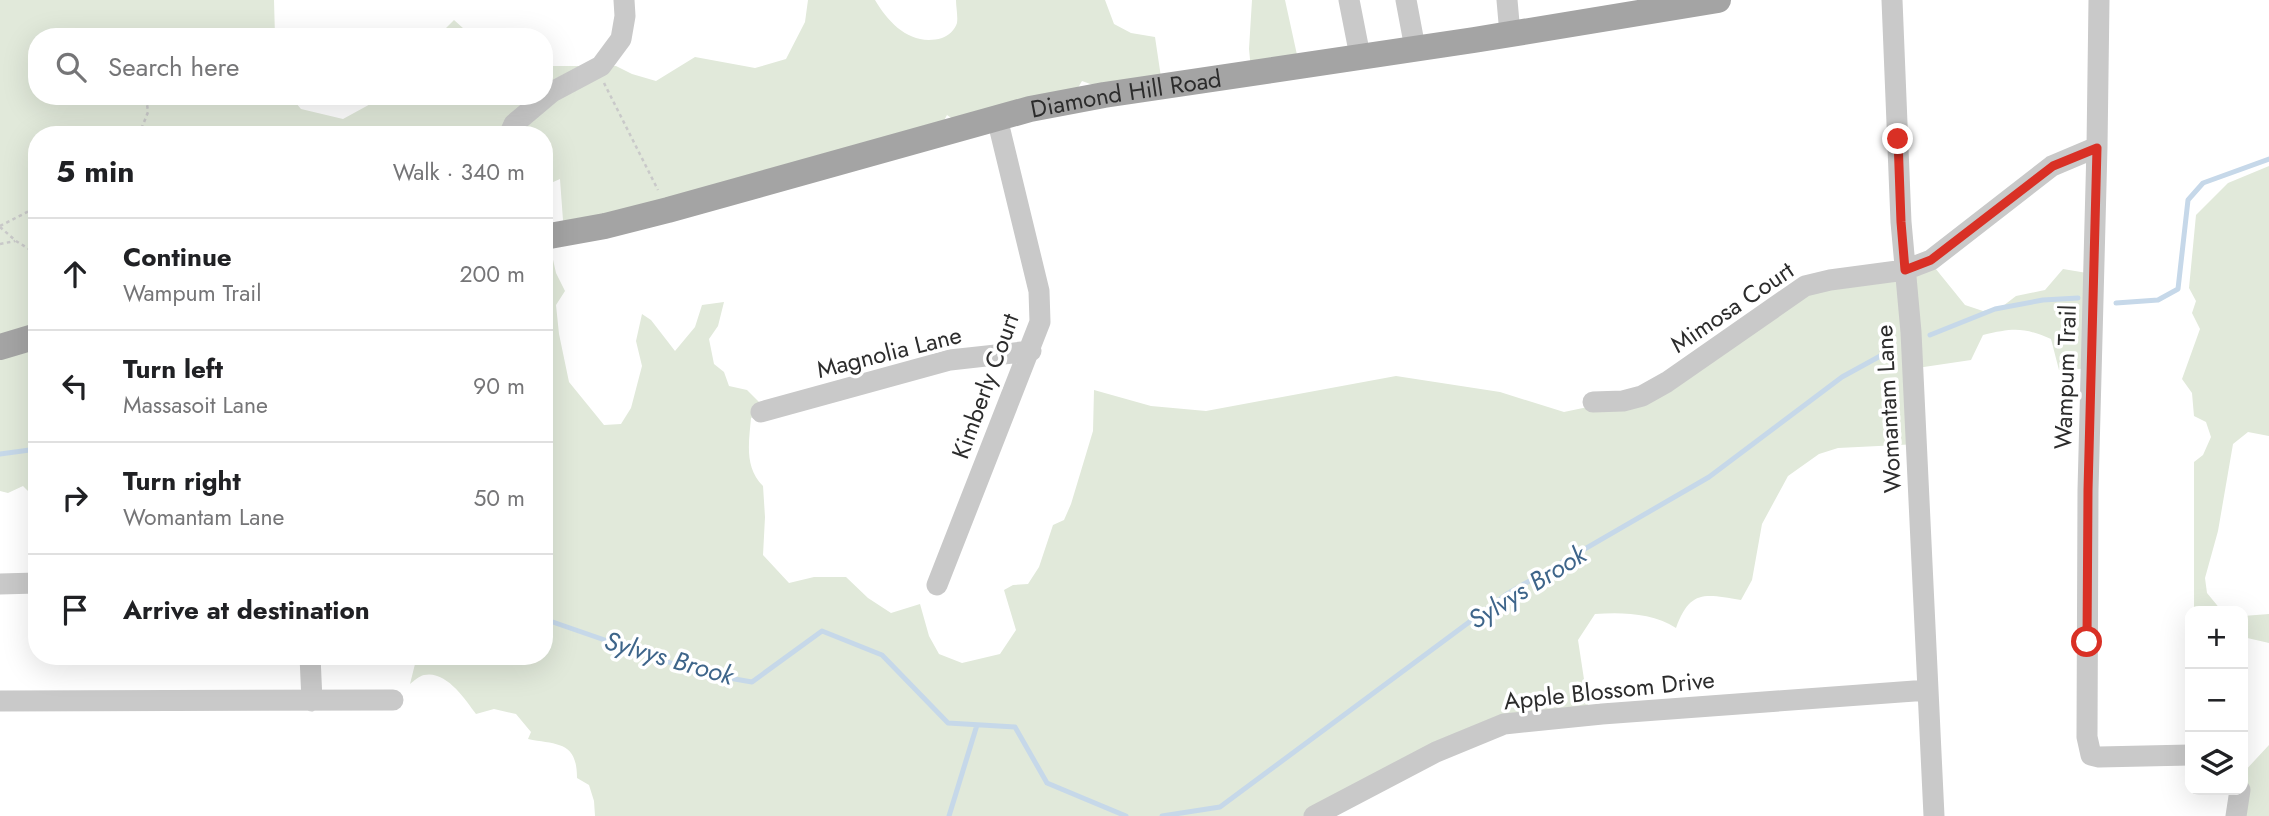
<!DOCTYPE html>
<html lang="en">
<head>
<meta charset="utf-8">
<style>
	body { margin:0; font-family:Jost,sans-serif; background:#f6f6f6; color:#202124 }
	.controls { position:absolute; right:21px; bottom:21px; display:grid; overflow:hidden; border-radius:14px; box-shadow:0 7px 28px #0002 }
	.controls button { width:63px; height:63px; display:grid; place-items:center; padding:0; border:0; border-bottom:2px solid #e0e0e0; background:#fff; color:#202124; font:35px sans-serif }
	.stop { position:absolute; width:21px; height:21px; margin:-16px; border:5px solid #d93025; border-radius:50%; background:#fff }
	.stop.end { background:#d93025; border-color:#fff; box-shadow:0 2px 7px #0008 }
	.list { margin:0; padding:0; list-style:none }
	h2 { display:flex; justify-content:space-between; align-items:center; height:91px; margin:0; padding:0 28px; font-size:30px }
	h2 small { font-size:23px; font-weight:400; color:#757577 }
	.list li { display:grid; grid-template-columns:46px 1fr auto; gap:21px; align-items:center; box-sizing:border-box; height:112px; padding:0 28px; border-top:2px solid #e0e0e0 }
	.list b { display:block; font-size:26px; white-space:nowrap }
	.list p { margin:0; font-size:23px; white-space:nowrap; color:#757577 }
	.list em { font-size:23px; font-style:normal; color:#757577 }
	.icon { flex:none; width:38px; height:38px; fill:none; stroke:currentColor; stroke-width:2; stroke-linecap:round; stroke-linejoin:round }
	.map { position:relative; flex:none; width:2269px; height:816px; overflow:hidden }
	.search { position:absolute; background:#fff; box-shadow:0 7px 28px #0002; left:28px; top:28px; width:525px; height:77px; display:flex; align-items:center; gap:18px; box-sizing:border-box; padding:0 24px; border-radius:28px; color:#757577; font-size:26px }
	.panel { position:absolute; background:#fff; box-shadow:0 7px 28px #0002; left:28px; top:126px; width:525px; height:539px; border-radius:28px }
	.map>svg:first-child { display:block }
</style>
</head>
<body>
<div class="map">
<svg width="2269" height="816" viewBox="0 0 2269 816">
	<rect width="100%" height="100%" fill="#fff"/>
	<path fill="#e1e9da" d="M0,0H274L275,37H37V96H290L301,109L343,119L385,96H544V66H616L632,74L656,81L695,57L755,68L786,59L805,22L808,0H875C889,24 912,47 942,38C948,36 955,30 957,23C958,16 956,7 956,0H1105L1114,24L1131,33L1155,37L1162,84L1118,94L1082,81L1070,101L964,127L947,115L937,134L564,234L560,179L544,186V135H37V495L30,493L23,486L8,493L0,491Z
		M1252,0H1285L1299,64L1251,70L1249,49Z
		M454,20L473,37H441L442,32Z
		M2269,166V436L2248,432L2233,444L2218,531L2205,578L2207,593L2221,610L2224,611H2194V462L2203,455L2211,437L2206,422L2194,416L2192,393L2182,379L2200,329L2192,313L2196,301L2189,288L2196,215L2228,183Z
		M544,238L550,246L556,273L565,291L556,305L559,334L569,382L604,425L621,424L631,408L642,366L636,341L642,314L651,320L675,351L695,327L702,305L724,302L718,326L709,339L714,364L724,372L729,386L747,390L765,408L751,418C749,442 744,467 763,486L765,517L763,555L789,583L814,577H846L868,598L891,613L920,604L929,636L939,654L962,663L1000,654L1016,630L1004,590L1013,585L1028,584L1039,567L1053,525L1064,520L1071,504L1093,431L1094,390L1151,406L1206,411L1396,376L1500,392L1564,412L1621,400L1810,288L1931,263L1965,305L1983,311L2003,306L2016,296L2045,290L2063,269L2099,275L2096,368L2059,370L2051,339C2023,327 2013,328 1983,335L1971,360L1917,368L1919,444L1838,448L1819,454L1788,476L1762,524L1752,580L1741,600C1705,594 1690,589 1676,628C1653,613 1622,612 1595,614L1578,640L1589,712L1500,723L1318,816H595L594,801L589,785L577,778C577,741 558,745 528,739L531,732L516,714L494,709L476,714C465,699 446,670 424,675C419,676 414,681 410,684L417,656H544V382L553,339L544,336Z
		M2269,614V643L2243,637V616Z
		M2269,745V816H2237L2243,790V773Z"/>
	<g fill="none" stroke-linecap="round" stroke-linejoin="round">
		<path stroke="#c6d8e9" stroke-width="5" d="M2116,303L2158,300L2178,289L2188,200L2203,183L2269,159
			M1930,335L1995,309L2043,300L2078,298
			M0,454L37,449
			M544,619L700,673L752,682L822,631L882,655L948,723L1015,727L1047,783L1126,816
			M949,816L977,725
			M1162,816L1220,807L1507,594L1709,477L1842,377L1893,349"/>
		<path stroke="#c9c9c9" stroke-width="2.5" stroke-dasharray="3.5 3.5" stroke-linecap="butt" d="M604,83L658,190
			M139,135L148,112L146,96
			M0,226L37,207
			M0,227L16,241L37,254
			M0,244L15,241"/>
		<path stroke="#c9c9c9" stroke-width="21" d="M1349,0L1360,56
			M1406,0L1415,48
			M1507,0L1510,34
			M1892,0L1901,222L1911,332L1934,816
			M2099,0L2097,147L2088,490L2087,737L2091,755L2099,757L2190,755
			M509,135L514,124L552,92L601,66L621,39L625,16L624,0
			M1593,402L1623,401L1642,396L1667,382L1805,286L1830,280L1905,270L1931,260L2052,166L2097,147
			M761,412L950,360L1031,351
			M0,584L37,583
			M937,585L1040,322L1039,291L997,118
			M310,656L312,701
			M0,701L393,700
			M1314,816L1436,752L1504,724L1602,714L1928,690
			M2236,816L2240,790"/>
		<g stroke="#a4a4a4" stroke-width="26">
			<path id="s1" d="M544,237L605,226L668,210L1030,109L1104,95L1474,40L1718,0"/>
			<path d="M0,347L37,336"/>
		</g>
	</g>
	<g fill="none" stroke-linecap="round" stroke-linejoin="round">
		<path stroke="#d93025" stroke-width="9" d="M1898,139L1901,222L1905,270L1931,260L2053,166L2097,148L2088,490L2087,642"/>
	</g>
	<g text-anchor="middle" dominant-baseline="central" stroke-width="7" stroke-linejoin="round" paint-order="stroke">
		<g font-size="24" fill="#2c2c2c" stroke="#fff">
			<text stroke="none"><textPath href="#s1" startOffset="600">Diamond Hill Road</textPath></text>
			<text transform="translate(1732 307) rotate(-34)">Mimosa Court</text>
			<text transform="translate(889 352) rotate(-14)">Magnolia Lane</text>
			<text transform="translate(2065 377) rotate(-88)">Wampum Trail</text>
			<text transform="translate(985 386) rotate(-70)">Kimberly Court</text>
			<text transform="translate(1888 409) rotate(-93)">Womantam Lane</text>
			<text transform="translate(1609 690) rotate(-6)">Apple Blossom Drive</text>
		</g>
		<g font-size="26" font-style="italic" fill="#3e658a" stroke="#fff">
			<text transform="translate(1527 587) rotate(-32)">Sylvys Brook</text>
			<text transform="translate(669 658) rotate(16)">Sylvys Brook</text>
		</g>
	</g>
</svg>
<div class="controls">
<button>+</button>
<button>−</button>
<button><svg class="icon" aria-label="layers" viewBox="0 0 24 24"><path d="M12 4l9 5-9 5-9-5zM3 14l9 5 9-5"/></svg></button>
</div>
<div class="stop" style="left:2087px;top:642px"></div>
<div class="stop end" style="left:1898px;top:139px"></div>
<div class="search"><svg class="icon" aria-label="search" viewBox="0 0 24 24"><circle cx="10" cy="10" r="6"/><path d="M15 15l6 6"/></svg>Search here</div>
<section class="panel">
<h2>5 min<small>Walk · 340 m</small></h2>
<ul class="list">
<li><svg class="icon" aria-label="ahead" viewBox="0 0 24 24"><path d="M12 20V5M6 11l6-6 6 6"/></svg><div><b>Continue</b><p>Wampum Trail</p></div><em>200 m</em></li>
<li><svg class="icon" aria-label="left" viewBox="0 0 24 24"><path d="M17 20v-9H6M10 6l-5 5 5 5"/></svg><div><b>Turn left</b><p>Massasoit Lane</p></div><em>90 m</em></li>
<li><svg class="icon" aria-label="right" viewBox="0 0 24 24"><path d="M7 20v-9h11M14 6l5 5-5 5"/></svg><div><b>Turn right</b><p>Womantam Lane</p></div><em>50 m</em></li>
<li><svg class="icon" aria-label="arrive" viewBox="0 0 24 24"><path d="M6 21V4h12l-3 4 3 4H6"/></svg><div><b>Arrive at destination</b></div></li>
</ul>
</section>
</div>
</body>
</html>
